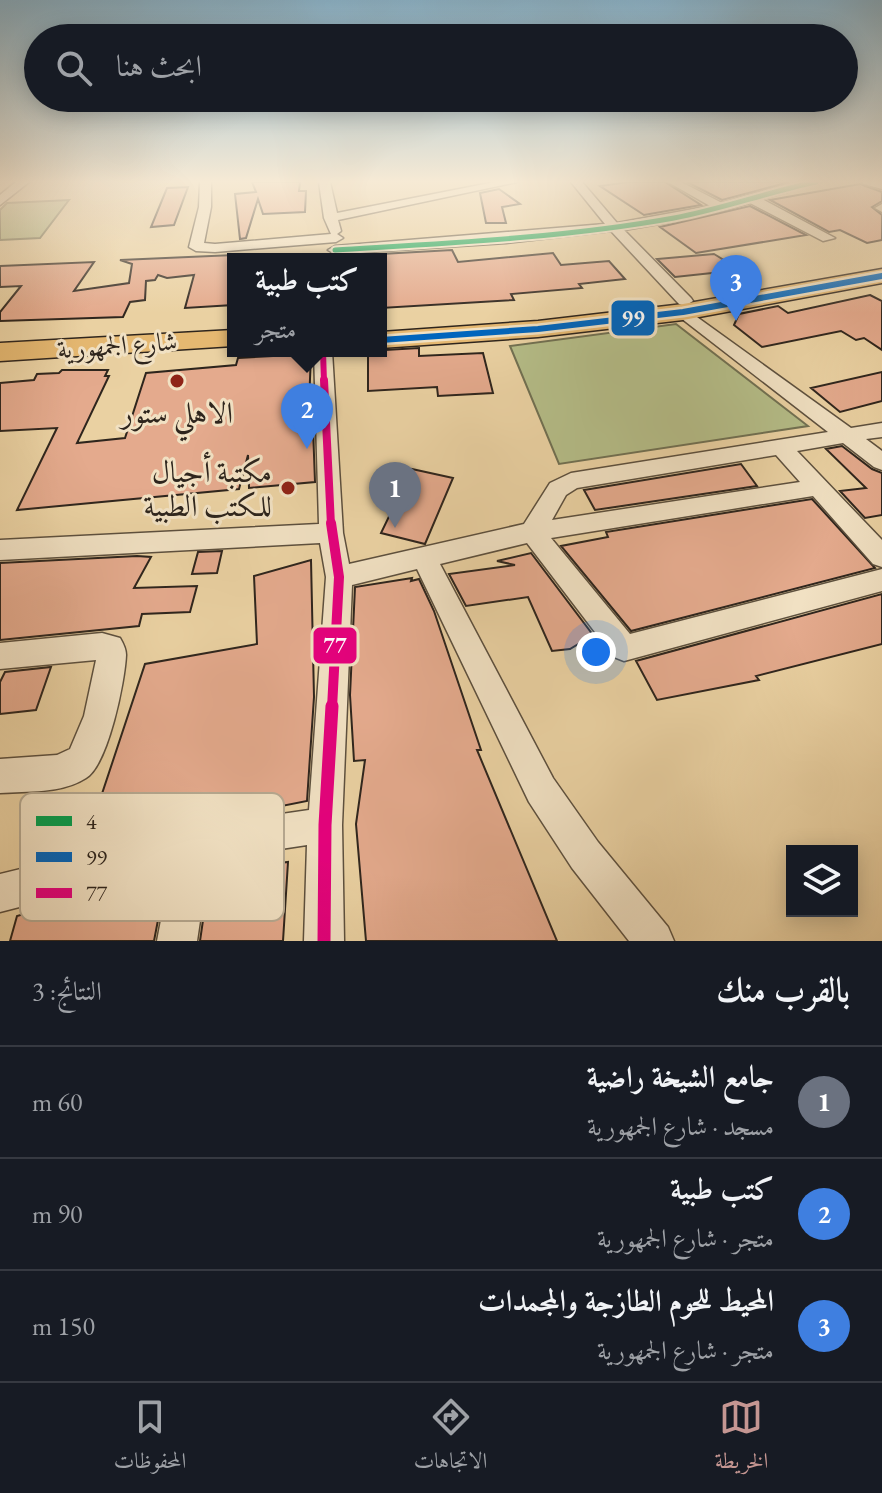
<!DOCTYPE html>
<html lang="ar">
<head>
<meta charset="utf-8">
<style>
	body { margin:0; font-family:"EB Garamond",Amiri,serif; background:#242831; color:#f1f3f6; direction:rtl }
	.controls { position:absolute; right:24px; bottom:24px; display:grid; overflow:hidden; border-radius:0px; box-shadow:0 4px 20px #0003 }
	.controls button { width:72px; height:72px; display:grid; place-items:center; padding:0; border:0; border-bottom:2px solid #363941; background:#171b24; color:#f1f3f6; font:40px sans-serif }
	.you { position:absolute; left:596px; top:652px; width:28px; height:28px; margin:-20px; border:6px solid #fff; border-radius:50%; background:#1a73e8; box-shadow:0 0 0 12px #1a73e833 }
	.badge { display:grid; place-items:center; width:52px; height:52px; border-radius:50%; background:#c59692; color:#fff; font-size:26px; font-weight:700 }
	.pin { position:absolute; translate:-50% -66px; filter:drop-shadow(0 2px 4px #0008) }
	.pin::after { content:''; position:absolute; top:42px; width:28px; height:24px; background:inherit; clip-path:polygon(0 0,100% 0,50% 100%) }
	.popup { position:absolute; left:227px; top:253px; width:160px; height:104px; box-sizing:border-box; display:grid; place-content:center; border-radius:0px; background:#171b24; filter:drop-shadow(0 2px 6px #0005); font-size:26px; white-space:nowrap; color:#9ea1a6 }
	.popup b { font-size:30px; color:#f1f3f6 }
	.popup::after { content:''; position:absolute; left:50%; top:100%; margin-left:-16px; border:16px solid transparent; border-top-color:#171b24 }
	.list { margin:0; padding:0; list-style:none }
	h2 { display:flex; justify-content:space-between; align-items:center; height:104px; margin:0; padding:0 32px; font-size:34px }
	h2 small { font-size:26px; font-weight:400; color:#9ea1a6 }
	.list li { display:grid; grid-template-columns:52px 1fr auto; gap:24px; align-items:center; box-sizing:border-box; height:112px; padding:0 32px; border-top:2px solid #363941 }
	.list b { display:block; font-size:30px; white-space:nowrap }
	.list p { margin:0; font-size:26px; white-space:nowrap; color:#9ea1a6 }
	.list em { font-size:26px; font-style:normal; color:#9ea1a6 }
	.icon { flex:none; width:44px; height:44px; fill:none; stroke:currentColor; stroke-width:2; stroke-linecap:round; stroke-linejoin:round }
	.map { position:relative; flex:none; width:882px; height:941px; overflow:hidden; direction:ltr }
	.search { position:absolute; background:#171b24; box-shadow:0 4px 20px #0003; left:24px; right:24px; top:24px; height:88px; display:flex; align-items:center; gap:20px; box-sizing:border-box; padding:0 28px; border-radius:44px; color:#9ea1a6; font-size:30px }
	.sheet { height:440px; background:#171b24 }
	nav { display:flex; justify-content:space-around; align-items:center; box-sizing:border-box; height:112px; border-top:2px solid #363941; background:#171b24; font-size:22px; color:#9ea1a6 }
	nav a { display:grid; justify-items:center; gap:4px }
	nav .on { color:#c59692 }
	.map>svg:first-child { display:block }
</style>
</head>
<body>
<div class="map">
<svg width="882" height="941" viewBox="0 0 882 941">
	<rect width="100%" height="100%" fill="#ead1a2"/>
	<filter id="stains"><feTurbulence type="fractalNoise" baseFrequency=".0025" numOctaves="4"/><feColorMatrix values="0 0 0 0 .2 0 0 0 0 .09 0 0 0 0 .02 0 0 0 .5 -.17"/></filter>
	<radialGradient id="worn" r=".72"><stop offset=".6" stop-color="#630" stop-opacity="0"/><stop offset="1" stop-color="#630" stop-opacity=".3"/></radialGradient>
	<path fill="#b4bc87" stroke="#717052" stroke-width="2" d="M69,200L40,238L0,240V210L7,203Z
		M676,324L808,426L559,464L510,346Z"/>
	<path fill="#e4aa8d" stroke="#2e251d" stroke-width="2" d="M252,182H300L299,191H306L305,212L263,214L258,199L246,238L240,239L235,194L256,192Z
		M628,182H665L701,205L644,215L600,186Z
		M687,182H789L722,200Z
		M860,184L882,192V201L872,207L882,215V240L867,243L840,230L829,232L770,200Z
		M188,187L174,225L151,227L167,188Z
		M499,189L520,204L502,207L506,223H486L480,193Z
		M750,206L806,235L696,253L660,227Z
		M452,250L458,262L553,253L561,265L609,261L625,279L579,284L582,288L511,294L514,300L381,308V254Z
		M714,254L740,270L675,277L657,259Z
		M234,255L233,305L185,308L194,275L167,278L158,275L155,280L146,281L145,300L130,302L123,317L0,321V312L21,286L0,287V266L94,262L74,291L129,283L132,264L120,260Z
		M870,295L882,301V350L864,338L856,340L841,331L762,347L734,325L739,314L778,306L788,313Z
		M419,348V356L483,353L493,393L438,396L437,387L368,391V351Z
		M311,354L308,429L313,428L315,482L249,488L248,455L239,489L17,510L57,428L0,431V383L34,380L37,374L59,373L62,370H108L105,376H109L77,443L125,438L146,373L236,365L238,358Z
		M882,372V401L840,412L811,388Z
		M842,446L872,469L882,473V515L865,518L840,491L866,488L826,449Z
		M741,464L757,486L595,510L584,490Z
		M412,469L453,478L425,544L381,533Z
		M812,499L875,568L631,631L561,546L608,537L606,532Z
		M222,551L217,573L192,574L198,552Z
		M531,553L593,635L570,649L552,651L528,597L466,606L449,574L515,565L497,561Z
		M137,556L151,557L134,588L197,586L190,612L142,614L139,626L0,640V563Z
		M311,560L314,697L307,801L85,845L145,664L257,644L254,576Z
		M412,578L411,581L419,579L434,611L481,750H477L557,941H366L356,824L365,760L354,761L350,695L355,587Z
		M882,594V644L756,676L759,680L657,700L636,661Z
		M51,667L36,710L0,714V682L5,672Z
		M288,862L283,941H200L210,872Z
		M167,873L154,941H10L17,916Z"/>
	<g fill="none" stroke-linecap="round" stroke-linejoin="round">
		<defs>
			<path id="lane" d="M882,204V212L875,208Z"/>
			<path id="street" d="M16,182H29L0,205V195Z
				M200,182H211V207L204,243L215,244L331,234L324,218L319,182H330L337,213L495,182H517L338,220L341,231L337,234L343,238L336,242L215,252L196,251L189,247L199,207Z
				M571,182H582L617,223L710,206L668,182H681L722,203C754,194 786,182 821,182L762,199L835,238L823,241L750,203L693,218L624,230L691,298L693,301L685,306L679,304L611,231L506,243L335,254L328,250L335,246L605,224Z
				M862,182H882V189L864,184Z
				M683,307L851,428L882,423V437L866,439L882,451V470L874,467L843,443L797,451L882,540V567L873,564L813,496L551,538L630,634L882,569V591L624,661L614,657L527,543L440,564L553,778L598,842L668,927L674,941H629L572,868L529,802L417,569L352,585L342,825L344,941H304L307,845L209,860L197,941H157L171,868L0,912V874L193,827L309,810L326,577L320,543L0,560V540L319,524L314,351H332L343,533L349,564L524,524L550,483L571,473L828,432L677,315V309ZM776,455L800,482L552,520L566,495L577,488Z
				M102,633L120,638C123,643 126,649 126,655C125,681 108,765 86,778C61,794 28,791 0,793V759L57,755L70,749L84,716L96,660L0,669V643Z"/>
			<path id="primary" d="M882,269V283L683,320L538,337L381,348V332L538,321L683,304Z
				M233,330V346L0,361V343Z"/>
		</defs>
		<use href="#lane" stroke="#5d503e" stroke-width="3"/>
		<use href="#street" stroke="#5d503e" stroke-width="3"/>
		<use href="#primary" stroke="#2e251d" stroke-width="3"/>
		<use href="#lane" fill="#f1e1c3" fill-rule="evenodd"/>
		<use href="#street" fill="#f1e1c3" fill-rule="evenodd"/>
		<use href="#primary" fill="#e5b871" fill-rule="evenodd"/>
		<defs>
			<path id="bus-1" d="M335,250C448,243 563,238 674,218C722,209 768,192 816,182"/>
			<path id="bus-2" d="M381,340L538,329L683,312L882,276"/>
			<path id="bus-3-far3" d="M323,351L324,382"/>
			<path id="bus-3-far2" d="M324,380L331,525"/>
			<path id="bus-3-far1" d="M331,523L339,577L332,708"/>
			<path id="bus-3" d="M324,941L325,825L332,706"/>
		</defs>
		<use href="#bus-1" stroke="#f1e1c3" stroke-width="9"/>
		<use href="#bus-2" stroke="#f1e1c3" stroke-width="11"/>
		<use href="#bus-3-far3" stroke="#f1e1c3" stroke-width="11"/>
		<use href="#bus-3-far2" stroke="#f1e1c3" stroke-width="14"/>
		<use href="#bus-3-far1" stroke="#f1e1c3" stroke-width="16"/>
		<use href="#bus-3" stroke="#f1e1c3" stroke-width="19"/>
		<use href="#bus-1" stroke="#02a04e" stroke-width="5"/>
		<use href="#bus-2" stroke="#0065bd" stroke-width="6"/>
		<use href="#bus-3-far3" stroke="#e5007d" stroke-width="6"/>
		<use href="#bus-3-far2" stroke="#e5007d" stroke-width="8"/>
		<use href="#bus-3-far1" stroke="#e5007d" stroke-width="10"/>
		<use href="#bus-3" stroke="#e5007d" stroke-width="13"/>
	</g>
	<linearGradient id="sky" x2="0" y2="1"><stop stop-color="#88b5cf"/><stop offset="0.58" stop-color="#f6ead5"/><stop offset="1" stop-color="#f6ead5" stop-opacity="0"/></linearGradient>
	<rect width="882" height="313" fill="url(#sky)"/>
	<g fill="#8f2418" stroke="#f1e1c3" stroke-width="3">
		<circle cx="177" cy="381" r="8"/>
		<circle cx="288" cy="488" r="8"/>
	</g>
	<g text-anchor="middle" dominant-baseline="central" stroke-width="6" stroke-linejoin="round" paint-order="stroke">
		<g font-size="26" fill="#2e251d" stroke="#f1e1c3">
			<text transform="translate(117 345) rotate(-4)">شارع الجمهورية</text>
		</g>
		<g font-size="30" fill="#2e251d" stroke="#f1e1c3">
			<text x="177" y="412">الاهلي ستور</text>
			<text x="272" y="471" text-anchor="end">مكتبة أجيال<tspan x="272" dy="34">للكتب الطبية</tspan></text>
		</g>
	</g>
	<rect x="20" y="793" width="264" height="128" rx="12" fill="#f1e1c3" stroke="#b6a991" stroke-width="2"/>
	<rect x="36" y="816" width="36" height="10" fill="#02a04e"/>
	<rect x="36" y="852" width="36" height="10" fill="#0065bd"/>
	<rect x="36" y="888" width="36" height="10" fill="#e5007d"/>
	<g font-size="22" fill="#2e251d">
		<text x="86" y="829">4</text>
		<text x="86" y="865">99</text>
		<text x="86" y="901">77</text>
	</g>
	<g stroke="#f1e1c3" stroke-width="3">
		<rect x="610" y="299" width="46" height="38" rx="8" fill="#0065bd"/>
		<rect x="312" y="626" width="46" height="39" rx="8" fill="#e5007d"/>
	</g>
	<g font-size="22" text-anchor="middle" font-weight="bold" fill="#fff">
		<text x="633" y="326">99</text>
		<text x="335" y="653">77</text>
	</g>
	<rect width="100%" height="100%" filter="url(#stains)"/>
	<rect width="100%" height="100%" fill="url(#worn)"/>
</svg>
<div class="controls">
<button><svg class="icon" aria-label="layers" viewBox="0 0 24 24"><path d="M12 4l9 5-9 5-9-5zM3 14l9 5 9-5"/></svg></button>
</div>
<div class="you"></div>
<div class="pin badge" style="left:395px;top:528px;background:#6b7280">1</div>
<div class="pin badge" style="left:307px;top:449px;background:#3f7fe0">2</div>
<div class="popup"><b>كتب طبية</b>متجر</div>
<div class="pin badge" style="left:736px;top:321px;background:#3f7fe0">3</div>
<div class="search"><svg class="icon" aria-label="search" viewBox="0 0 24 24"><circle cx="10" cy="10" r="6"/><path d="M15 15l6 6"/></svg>ابحث هنا</div>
</div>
<section class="sheet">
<h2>بالقرب منك<small>النتائج: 3</small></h2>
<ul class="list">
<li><span class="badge" style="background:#6b7280">1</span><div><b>جامع الشيخة راضية</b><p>مسجد · شارع الجمهورية</p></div><em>60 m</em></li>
<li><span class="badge" style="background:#3f7fe0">2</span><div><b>كتب طبية</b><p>متجر · شارع الجمهورية</p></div><em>90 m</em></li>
<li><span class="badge" style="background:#3f7fe0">3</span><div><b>المحيط للحوم الطازجة والمجمدات</b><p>متجر · شارع الجمهورية</p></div><em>150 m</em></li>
</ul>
</section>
<nav>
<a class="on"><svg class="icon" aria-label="map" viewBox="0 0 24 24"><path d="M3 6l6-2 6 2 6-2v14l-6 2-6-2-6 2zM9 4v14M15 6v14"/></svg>الخريطة</a>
<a><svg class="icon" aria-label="directions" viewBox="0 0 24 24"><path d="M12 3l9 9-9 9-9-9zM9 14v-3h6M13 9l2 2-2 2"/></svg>الاتجاهات</a>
<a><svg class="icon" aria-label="saved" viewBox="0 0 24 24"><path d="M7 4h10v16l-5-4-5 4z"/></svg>المحفوظات</a>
</nav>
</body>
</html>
